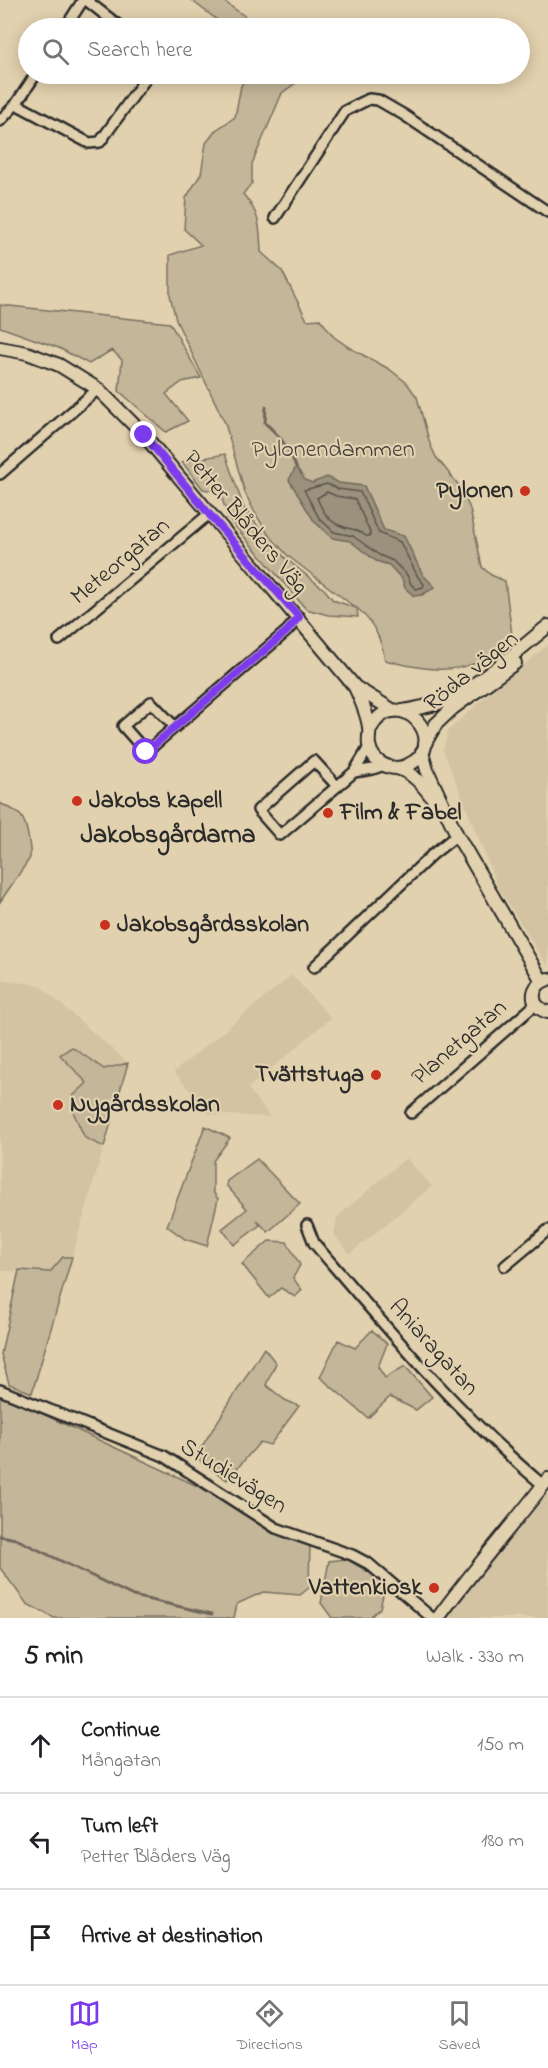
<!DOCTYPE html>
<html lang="en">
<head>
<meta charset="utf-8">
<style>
	body { margin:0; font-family:"Indie Flower",sans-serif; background:#f2f2f2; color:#202124 }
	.stop { position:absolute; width:18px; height:18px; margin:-14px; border:4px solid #7c3aed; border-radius:50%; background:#fff }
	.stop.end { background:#7c3aed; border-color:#fff; box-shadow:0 2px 6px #0008 }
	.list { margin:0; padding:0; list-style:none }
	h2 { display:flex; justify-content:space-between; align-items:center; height:78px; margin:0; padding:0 24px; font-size:26px }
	h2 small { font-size:20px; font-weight:400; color:#757577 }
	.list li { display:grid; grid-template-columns:39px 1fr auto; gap:18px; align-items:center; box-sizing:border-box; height:96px; padding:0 24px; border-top:2px solid #e0e0e0 }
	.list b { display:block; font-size:22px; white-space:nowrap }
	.list p { margin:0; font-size:20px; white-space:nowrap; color:#757577 }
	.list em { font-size:20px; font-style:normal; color:#757577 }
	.icon { flex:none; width:33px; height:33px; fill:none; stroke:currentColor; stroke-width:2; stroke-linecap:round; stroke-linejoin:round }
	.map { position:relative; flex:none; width:548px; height:1618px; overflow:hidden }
	.search { position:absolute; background:#fff; box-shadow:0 3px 15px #0003; left:18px; right:18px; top:18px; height:66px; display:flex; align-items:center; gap:15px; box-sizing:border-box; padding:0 21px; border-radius:33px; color:#757577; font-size:22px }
	.sheet { height:366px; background:#fff }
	nav { display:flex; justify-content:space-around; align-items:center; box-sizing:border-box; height:84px; border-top:2px solid #e0e0e0; background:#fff; font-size:16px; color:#757577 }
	nav a { display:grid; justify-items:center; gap:3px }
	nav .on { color:#7c3aed }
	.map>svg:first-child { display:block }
</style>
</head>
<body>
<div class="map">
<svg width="548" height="1618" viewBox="0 0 548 1618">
	<rect width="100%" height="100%" fill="#e2d1ae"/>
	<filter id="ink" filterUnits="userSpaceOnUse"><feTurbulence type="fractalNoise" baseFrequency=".0167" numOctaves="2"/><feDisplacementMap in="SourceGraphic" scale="12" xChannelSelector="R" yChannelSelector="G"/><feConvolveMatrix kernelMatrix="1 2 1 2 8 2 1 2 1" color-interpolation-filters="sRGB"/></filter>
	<g filter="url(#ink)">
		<path fill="#d3c3a3" d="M548,645V967L498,887L443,750L448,731L494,689Z
			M292,975L331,1018L248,1088L270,1117L210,1114L174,1072Z
			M0,980L39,985L128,1063L72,1257H63L50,1272L0,1271Z
			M406,1158L432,1186L350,1254L334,1235L337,1217Z
			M548,1488V1618H446L472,1580Z"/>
		<path fill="#c4b699" stroke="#787062" stroke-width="1.5" d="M191,0H222L261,28H228Z
			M247,74H308L282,93L252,164V183L243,194C260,213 260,227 261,252L282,271L307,320L320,319L334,337L350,348L389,369L407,383L417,397L430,444L436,457L461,488L470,509L482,567L491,575L505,581L512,635C506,640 501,648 495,652C462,677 422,670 385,660C381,638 374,623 357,608L358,617L328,615L306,609L229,519L222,499L213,491L203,489L182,462L225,454L244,508L264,534L285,558L325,590L333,600L356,608L288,556L268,534L255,513L245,493L225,423L176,320L170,295V255L201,245L184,229L186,198L201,174L206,143L216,130L235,117L241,86Z
			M0,305L170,323L201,378L182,382L166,394L188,421L166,432L119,391L122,360L112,350L89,364L59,348L0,327Z
			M0,803C7,807 16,810 21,816C27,822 31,850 30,858L0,902Z
			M72,1047L104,1069L128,1063L104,1147L85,1138L74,1114L73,1096L87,1083L60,1055Z
			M205,1126L230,1138L213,1161V1192L218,1199L207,1246L185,1239L167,1226Z
			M257,1159L300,1204L268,1232L257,1220L260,1225L234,1245L222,1229L247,1209L226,1185L227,1181Z
			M269,1241L287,1242L300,1265L293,1278L302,1290L295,1297L281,1288L269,1298L242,1264Z
			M63,1257H72L32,1393L9,1384L1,1354L19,1270L50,1272Z
			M372,1330L387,1344L378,1367L385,1378L405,1366L432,1397L416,1410L390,1397L368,1418L320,1377L338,1340L355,1348Z
			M264,1348L276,1363L266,1385L285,1400L299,1406L270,1445L260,1442L227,1480L201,1462L197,1454Z
			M0,1394L206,1490L280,1533L310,1543L309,1588L300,1595L263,1592L237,1604L234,1618H54L27,1604L0,1568Z
			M347,1559L375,1576L385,1587L380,1608L369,1618H332L321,1603L329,1561Z"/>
		<path fill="#9c917c" stroke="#6f685c" stroke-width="1.5" d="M296,467L305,480L312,483L327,477L339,483L364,486L384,530L404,536L423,575L435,587L422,595L414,596L405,588L402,579L389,565L376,561L350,541L332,538L314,521L289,480Z"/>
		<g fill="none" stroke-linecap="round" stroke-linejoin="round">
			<path stroke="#58544b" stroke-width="1.5" d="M327,484L338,489L360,492L379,533L400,542L418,577L424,584L423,587L416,589L411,584L407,575L393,561L379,555L353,536L334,532L319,518L304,490Z
				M327,492L336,496L355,499L370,532V536H366C353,526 351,531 339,525C328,521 321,508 317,498Z"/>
			<path stroke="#6f685c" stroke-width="3" d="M266,407L265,423C280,436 289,448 296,467
				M0,1536L16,1539L133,1596L212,1614"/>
			<defs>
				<path id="minor" d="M86,0L122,28
					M65,28L83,0
					M16,104L89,143L100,142L149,74
					M0,121L16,104L36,74
					M275,218L345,111L369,99L378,100L404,115L548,212
					M0,474L98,389
					M59,640L209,514
					M175,727L146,752L123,726L151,702L175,727L287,631L299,617
					M354,772L373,769L384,765
					M337,786L314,761L258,810L280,835L354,772L369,747
					M314,967L433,854L457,835
					M411,1113L536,1004
					M307,1225L314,1243C386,1327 458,1414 543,1485
					M505,1266L548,1230
					M0,1390L164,1456L276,1528L352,1555L369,1564L432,1618"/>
				<path id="tertiary" d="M0,348L27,353L59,365L98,389L144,435L355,687C361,700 367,713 369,727C370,733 368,739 369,745C372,763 392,773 408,765C454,744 398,679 370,729
					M355,687L394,711
					M403,711C417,708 432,706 445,701C477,687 520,649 548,626
					M425,743L436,724L453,708L515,663
					M422,752L427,770L457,835L542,981
					M396,768C415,772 427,791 438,805
					M548,979C529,985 529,1007 548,1012
					M438,1618C473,1570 512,1526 548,1479"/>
			</defs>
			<use href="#minor" stroke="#2b2b2b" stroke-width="14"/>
			<use href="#tertiary" stroke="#2b2b2b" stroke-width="16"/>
			<use href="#minor" stroke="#e2d1ae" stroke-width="9"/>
			<use href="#tertiary" stroke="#e2d1ae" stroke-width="12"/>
		</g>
	</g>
	<g fill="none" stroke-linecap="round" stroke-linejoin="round" filter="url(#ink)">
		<path stroke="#7c3aed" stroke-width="8" d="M144,435L209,514L299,617L287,631L146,752"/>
	</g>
	<g fill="#c8321e" stroke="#e2d1ae" stroke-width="2">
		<circle cx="525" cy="491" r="6"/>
		<circle cx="77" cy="801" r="6"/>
		<circle cx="328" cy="813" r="6"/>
		<circle cx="105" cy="925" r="6"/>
		<circle cx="376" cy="1075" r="6"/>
		<circle cx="58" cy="1105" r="6"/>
		<circle cx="434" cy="1588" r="6"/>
	</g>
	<g text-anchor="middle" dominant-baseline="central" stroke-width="4.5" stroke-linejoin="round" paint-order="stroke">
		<g font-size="24" fill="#42403c" stroke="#e2d1ae">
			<text x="333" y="450">Pylonendammen</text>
		</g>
		<g font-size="24" font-weight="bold" fill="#2b2b2b" stroke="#e2d1ae" text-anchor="start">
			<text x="513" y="491" text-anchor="end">Pylonen</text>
			<text x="89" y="801">Jakobs kapell</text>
			<text x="340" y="813">Film &amp; Fabel</text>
			<text x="117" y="925">Jakobsgårdsskolan</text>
			<text x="364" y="1075" text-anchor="end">Tvättstuga</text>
			<text x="70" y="1105">Nygårdsskolan</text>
			<text x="422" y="1588" text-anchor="end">Vattenkiosk</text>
		</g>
		<g font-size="24" fill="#2b2b2b" stroke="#e2d1ae">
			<text transform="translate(245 523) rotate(50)">Petter Blåders Väg</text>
			<text transform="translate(121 562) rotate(-40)">Meteorgatan</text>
			<text transform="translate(472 672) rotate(-39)">Röda vägen</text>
			<text transform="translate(460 1043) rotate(-41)">Planetgatan</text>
			<text transform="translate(433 1348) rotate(48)">Aniaragatan</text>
			<text transform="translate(233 1477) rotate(32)">Studievägen</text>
		</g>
		<g font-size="26" font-weight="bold" fill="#2b2b2b" stroke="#e2d1ae">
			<text x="168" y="836">Jakobsgårdarna</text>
		</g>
	</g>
</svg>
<div class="stop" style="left:146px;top:752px"></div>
<div class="stop end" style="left:144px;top:435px"></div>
<div class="search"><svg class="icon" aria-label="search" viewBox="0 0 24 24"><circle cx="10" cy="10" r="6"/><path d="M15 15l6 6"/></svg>Search here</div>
</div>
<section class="sheet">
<h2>5 min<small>Walk · 330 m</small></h2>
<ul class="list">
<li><svg class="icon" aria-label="ahead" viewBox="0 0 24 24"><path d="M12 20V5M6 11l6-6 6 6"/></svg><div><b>Continue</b><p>Mångatan</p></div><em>150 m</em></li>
<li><svg class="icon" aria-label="left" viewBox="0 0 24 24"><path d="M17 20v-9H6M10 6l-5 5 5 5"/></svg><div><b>Turn left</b><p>Petter Blåders Väg</p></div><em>180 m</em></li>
<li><svg class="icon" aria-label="arrive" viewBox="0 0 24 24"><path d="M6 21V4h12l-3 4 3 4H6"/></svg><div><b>Arrive at destination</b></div></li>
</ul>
</section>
<nav>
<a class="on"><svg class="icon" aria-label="map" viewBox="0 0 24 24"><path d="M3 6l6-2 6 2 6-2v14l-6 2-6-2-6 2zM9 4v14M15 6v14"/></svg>Map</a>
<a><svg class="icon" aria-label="directions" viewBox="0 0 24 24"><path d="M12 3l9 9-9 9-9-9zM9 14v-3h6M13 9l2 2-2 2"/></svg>Directions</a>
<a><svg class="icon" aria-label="saved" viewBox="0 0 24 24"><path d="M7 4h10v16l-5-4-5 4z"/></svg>Saved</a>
</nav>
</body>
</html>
